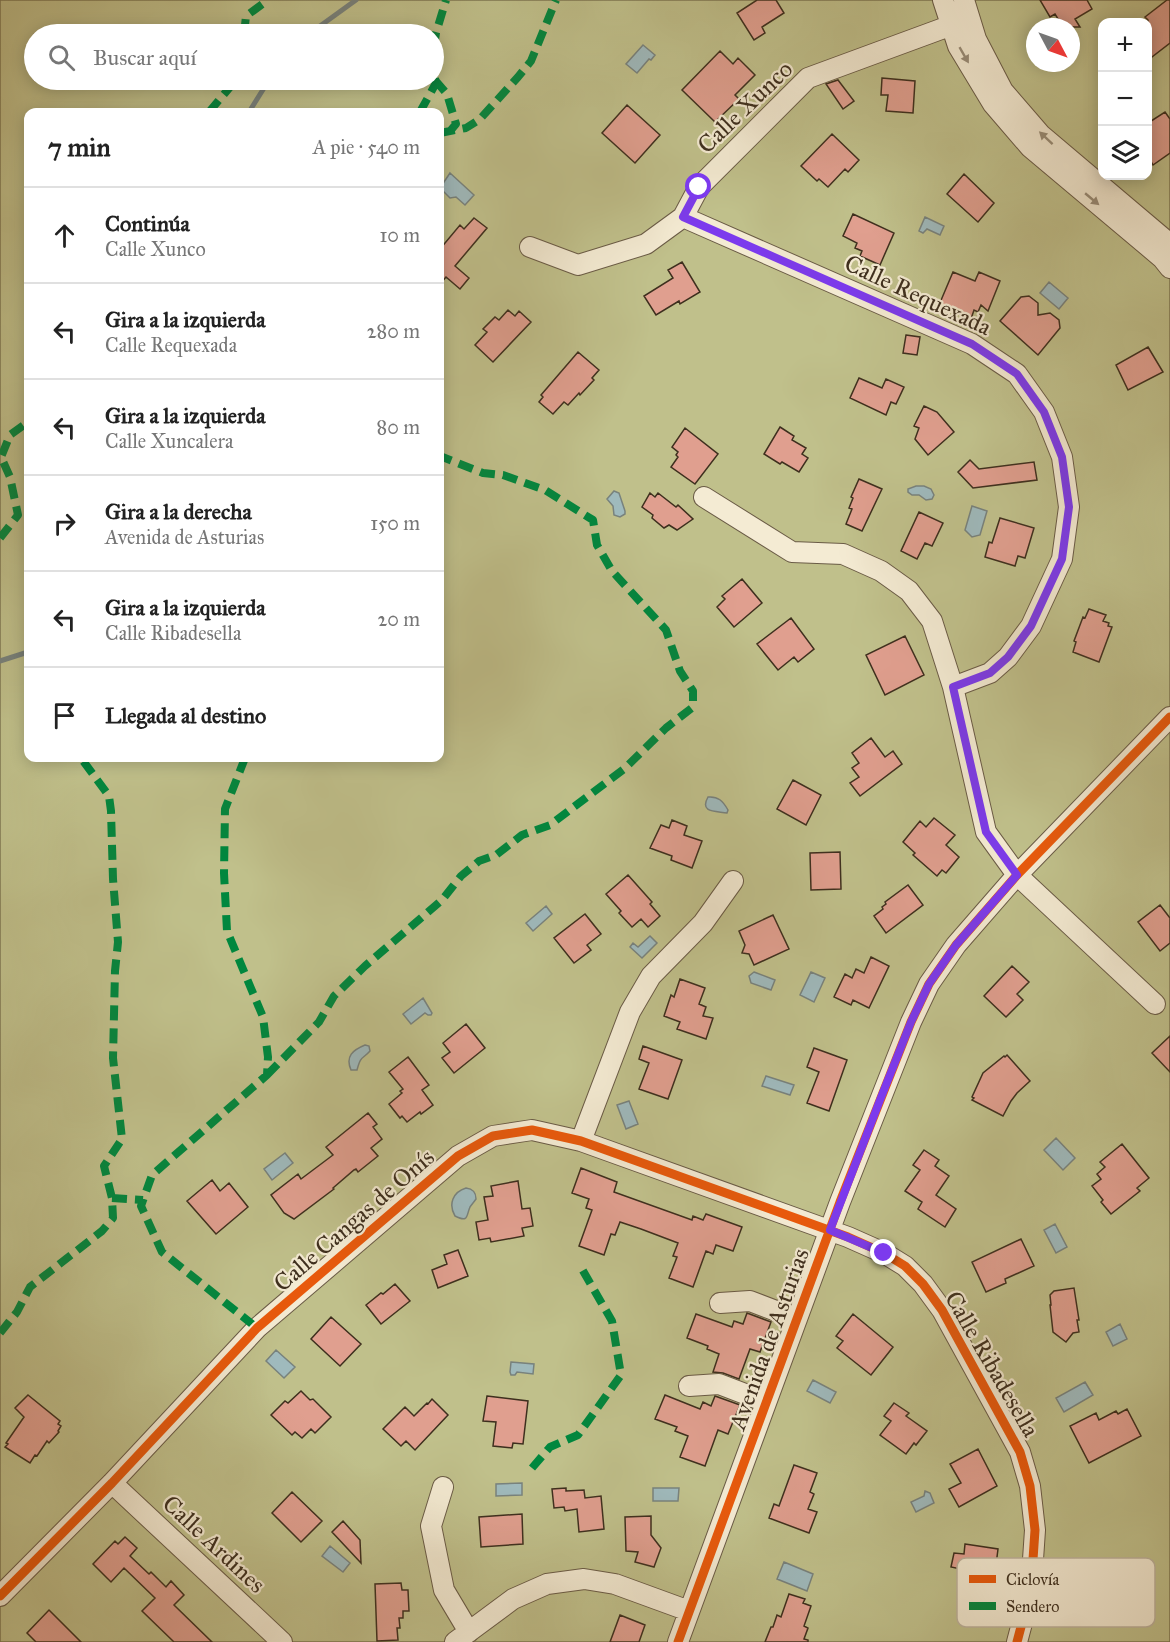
<!DOCTYPE html>
<html lang="es">
<head>
<meta charset="utf-8">
<style>
	body { margin:0; font-family:"IM FELL Great Primer",serif; background:#f6f6f6; color:#222 }
	.controls { position:absolute; right:18px; top:18px; display:grid; overflow:hidden; border-radius:12px; box-shadow:0 3px 15px #0003 }
	.controls button { width:54px; height:54px; display:grid; place-items:center; padding:0; border:0; border-bottom:2px solid #e0e0e0; background:#fff; color:#222; font:30px sans-serif }
	.compass { position:absolute; left:1026px; top:18px; width:54px; height:54px; border-radius:50%; background:#fff; box-shadow:0 3px 15px #0003; rotate:131deg }
	.stop { position:absolute; width:18px; height:18px; margin:-14px; border:4px solid #7c3aed; border-radius:50%; background:#fff }
	.stop.end { background:#7c3aed; border-color:#fff; box-shadow:0 2px 6px #0008 }
	.list { margin:0; padding:0; list-style:none }
	h2 { display:flex; justify-content:space-between; align-items:center; height:78px; margin:0; padding:0 24px; font-size:26px }
	h2 small { font-size:20px; font-weight:400; color:#767676 }
	.list li { display:grid; grid-template-columns:39px 1fr auto; gap:18px; align-items:center; box-sizing:border-box; height:96px; padding:0 24px; border-top:2px solid #e0e0e0 }
	.list b { display:block; font-size:22px; white-space:nowrap }
	.list p { margin:0; font-size:20px; white-space:nowrap; color:#767676 }
	.list em { font-size:20px; font-style:normal; color:#767676 }
	.icon { flex:none; width:33px; height:33px; fill:none; stroke:currentColor; stroke-width:2; stroke-linecap:round; stroke-linejoin:round }
	.map { position:relative; flex:none; width:1170px; height:1642px; overflow:hidden }
	.search { position:absolute; background:#fff; box-shadow:0 3px 15px #0003; left:24px; top:24px; width:420px; height:66px; display:flex; align-items:center; gap:15px; box-sizing:border-box; padding:0 21px; border-radius:33px; color:#767676; font-size:22px }
	.panel { position:absolute; background:#fff; box-shadow:0 3px 15px #0003; left:24px; top:108px; width:420px; height:654px; border-radius:12px }
	.map>svg:first-child { display:block }
</style>
</head>
<body>
<div class="map">
<svg width="1170" height="1642" viewBox="0 0 1170 1642">
	<rect width="100%" height="100%" fill="#eee0bc"/>
	<filter id="stains"><feTurbulence type="fractalNoise" baseFrequency=".00333" numOctaves="4"/><feColorMatrix values="0 0 0 0 .2 0 0 0 0 .09 0 0 0 0 .02 0 0 0 .5 -.17"/></filter>
	<radialGradient id="worn" r=".72"><stop offset=".6" stop-color="#630" stop-opacity="0"/><stop offset="1" stop-color="#630" stop-opacity=".3"/></radialGradient>
	<path fill="#c0c08b" stroke="#7f7854" stroke-width="1.5" fill-rule="evenodd" d="M0,0H1170V1642H0ZM1102,22H1148V176H1102ZM1035,27H1071V63H1035ZM34,34H434V80H34ZM28,112H440V758H28Z"/>
	<path fill="#9fbabd" stroke="#78827d" stroke-width="1.5" d="M643,45L655,55L651,60L649,59L637,73L626,64Z
		M450,173L474,195L465,205L456,197L450,198L440,188Z
		M925,217L944,226L940,235L927,229L923,233L919,231Z
		M1049,282L1068,298L1059,309L1040,293Z
		M916,486H924L931,489L934,495L932,499L926,500L919,495H912L908,492V489Z
		M614,491L619,493L625,511V514L620,517L614,515L613,506L607,499Z
		M972,506L987,511L980,535L972,537L965,530Z
		M708,797C718,796 723,801 728,810L727,813C716,811 699,813 708,797Z
		M546,906L552,914L533,931L526,923Z
		M650,936L657,943L642,958L630,947L633,943L638,947Z
		M754,972L775,980L771,990L751,983L749,976Z
		M811,972L825,978L814,1002L800,995Z
		M423,998L432,1013L431,1015H428L425,1013L411,1024L403,1014Z
		M365,1045L369,1046L370,1051C362,1060 361,1055 357,1070H351C345,1056 353,1050 365,1045Z
		M766,1076L794,1085L790,1095L762,1086Z
		M629,1101L638,1124L626,1129L617,1105Z
		M1056,1138L1075,1158L1063,1170L1044,1150Z
		M285,1153L293,1163L272,1180L264,1169Z
		M466,1188C473,1189 476,1192 476,1199C474,1202 472,1204 470,1207C466,1216 469,1223 455,1216C448,1204 453,1192 466,1188Z
		M1055,1224L1067,1247L1056,1253L1044,1230Z
		M1120,1324L1127,1339L1113,1346L1106,1332Z
		M276,1350L295,1367L284,1378L266,1361Z
		M511,1362L534,1364L533,1374L517,1372L515,1375H511L510,1372Z
		M813,1380L836,1392L830,1403L807,1391Z
		M1085,1382L1093,1395L1064,1412L1056,1398Z
		M522,1483V1495L496,1496V1484Z
		M653,1488H679L678,1501H653Z
		M925,1491L930,1493L934,1503L916,1512L911,1502L924,1496Z
		M330,1546L350,1563L343,1572L322,1556Z
		M784,1562L813,1574L807,1591L777,1579Z"/>
	<g fill="none" stroke-linecap="round" stroke-linejoin="round">
		<path stroke="#78827d" stroke-width="5" d="M309,34L356,0
			M249,112L269,80
			M0,661L28,652"/>
	</g>
	<path fill="#e09f8f" stroke="#3e2f1e" stroke-width="1.5" d="M757,0H776L784,13L762,27L765,33L754,40L737,13Z
		M1040,0H1087L1092,9L1075,19L1080,27H1063L1055,14L1050,17Z
		M1167,0H1170V43L1148,60V20L1145,17Z
		M720,51L733,64L738,58L755,75L735,95L739,99L715,122L682,90Z
		M882,78L915,81L913,113L886,111L888,95H881Z
		M838,80L854,101L843,109L826,84Z
		M627,105L660,135L635,163L602,133Z
		M1165,112L1170,119V153L1153,165L1148,156V123Z
		M832,134L859,160L848,172L845,169L828,187L819,179L817,181L801,166Z
		M964,174L994,203L978,222L947,194Z
		M853,214L894,233L880,265L860,256L862,251L855,248L857,243L843,236Z
		M474,218L487,228L455,266L469,278L460,289L446,277L440,284V249L460,225L464,229Z
		M682,262L700,292L680,304L679,301L656,315L644,296L673,278L668,270Z
		M953,272L975,281L979,272L1000,281L988,311L981,305L978,312L974,310L971,319L939,305Z
		M1029,296L1038,303V315L1050,313L1059,320L1060,328L1038,355L1000,321L1021,297Z
		M508,310L515,316L519,311L531,322L493,362L475,345L487,332L483,329L495,317L499,320Z
		M906,335L920,337L917,355L903,353Z
		M1148,347L1163,372L1128,390L1116,365Z
		M578,352L599,370L592,378L594,380L580,395L579,393L568,405L564,402L553,414L539,402L543,397L541,395Z
		M859,378L882,388L886,379L904,387L896,404L891,402L886,415L850,398Z
		M924,406L937,412L954,432L928,455L915,439L919,428L914,426Z
		M780,427L794,436L792,440L806,448L802,454L808,458L799,472L782,462L780,464L764,454Z
		M685,428L718,454L695,484L671,467L678,457L676,455L678,452L672,447Z
		M970,460L979,469L1034,462L1037,480L973,488L958,472Z
		M859,479L882,489L862,531L846,524L852,509L849,508L853,498L851,497Z
		M650,493L655,497L658,493L676,507L678,505L693,519L677,530L669,525L664,528L652,518L653,515L642,507Z
		M919,512L943,523L932,546L925,543L917,559L901,551Z
		M1000,518L1034,528L1025,558L1018,556L1015,566L985,557L989,542L992,543Z
		M742,579L762,603L734,627L717,607L725,599L722,596Z
		M1089,609L1106,615L1103,621L1109,623L1108,626L1112,627L1099,662L1073,652L1076,642L1074,641L1083,617L1085,618Z
		M791,618L814,649L798,662L794,657L778,670L757,644Z
		M905,636L924,675L885,695L866,655Z
		M871,738L885,757L893,751L902,764L860,796L850,783L859,777L852,768L859,763L852,753Z
		M793,780L821,795L806,825L777,809Z
		M934,818L955,835L946,845L959,857L946,873L942,870L937,876L913,855L915,853L903,842L920,821L926,827Z
		M672,820L687,826L684,835L702,841L692,868L671,860L672,856L650,848L661,825L669,828Z
		M840,852L841,889L811,890L810,853Z
		M628,875L652,902L650,904L660,916L648,927L641,919L632,927L619,913L621,911L606,894Z
		M908,885L923,905L886,933L874,916L883,909L882,907L886,904L885,902Z
		M1160,905L1170,918V943L1160,951L1138,922Z
		M585,914L601,934L587,945L591,950L574,963L554,938Z
		M773,915L789,949L754,965L749,954L742,953L745,945L739,931Z
		M871,957L889,966L869,1008L853,1000L851,1005L834,997L845,974L852,978L856,969L864,973Z
		M1012,966L1029,982L1017,994L1023,1000L1006,1017L984,996Z
		M680,979L705,988L699,1004L706,1007L703,1016L713,1018L706,1039L677,1029L680,1022L664,1016L671,995L674,997Z
		M466,1024L485,1048L454,1073L442,1058L450,1052L443,1043Z
		M1170,1036V1072L1152,1053Z
		M643,1046L682,1060L668,1099L639,1089L649,1063L639,1059Z
		M814,1048L847,1060L829,1111L807,1103L819,1072L807,1067Z
		M1007,1055L1030,1081L1017,1093L1011,1101L1003,1116L972,1100L974,1098L972,1097L983,1073L1004,1056L1005,1057Z
		M408,1057L429,1085L422,1090L433,1105L421,1114L420,1112L407,1122L402,1116L400,1118L389,1104L402,1093L400,1091L403,1089L389,1072Z
		M368,1113L377,1124L373,1127L382,1139L371,1148L378,1156L358,1172L356,1169L354,1170L333,1188L334,1189L294,1219L284,1213L271,1195L298,1174L301,1179L333,1155L326,1147Z
		M1122,1144L1149,1178L1137,1188L1140,1191L1111,1214L1101,1202L1103,1200L1092,1186L1101,1179L1097,1174L1105,1167L1100,1162Z
		M924,1150L939,1160L935,1166L949,1176L936,1195L956,1209L945,1227L918,1209L922,1202L905,1191L920,1170L913,1165Z
		M581,1168L617,1182L614,1192L692,1220L693,1216L703,1220L706,1214L742,1227L733,1251L716,1245L713,1254L706,1251L693,1287L669,1278L677,1257L673,1256L678,1243L641,1229L620,1222L615,1235L611,1234L604,1255L579,1246L592,1210L586,1208L589,1199L572,1193Z
		M212,1180L220,1191L229,1183L248,1207L216,1234L187,1201Z
		M518,1181L522,1209L530,1208L533,1226L522,1228L524,1236L491,1242L490,1238L479,1240L476,1222L488,1220L484,1197L493,1196L491,1186Z
		M1021,1239L1034,1266L1005,1279L1006,1283L986,1292L972,1262Z
		M458,1250L468,1276L438,1288L432,1270L447,1264L444,1255Z
		M395,1284L410,1301L381,1324L366,1305L381,1293L383,1294Z
		M1074,1288L1079,1320H1077L1079,1332L1073,1333L1066,1342L1053,1332L1050,1305H1051L1050,1295L1054,1291Z
		M747,1313L771,1322L760,1352L750,1349L739,1379L723,1373L713,1372L719,1354L707,1349L708,1346L687,1338L696,1314L732,1327L734,1321L743,1324Z
		M853,1314L893,1347L871,1375L837,1348L843,1341L836,1336Z
		M331,1317L361,1344L340,1366L311,1339Z
		M301,1391L310,1400L313,1399L331,1417L315,1433L311,1429L302,1438L295,1432L292,1435L271,1415L285,1401L288,1403Z
		M28,1395L60,1421L58,1424L61,1426L58,1431L59,1432L49,1443L47,1441L37,1456L35,1455L30,1463L5,1447L8,1444L6,1443L24,1417L15,1408Z
		M665,1395L700,1409L703,1402L711,1406L715,1396L740,1405L728,1434L718,1430L705,1466L680,1457L688,1436L675,1431L677,1427L655,1419Z
		M487,1396L528,1401L523,1444L513,1443L512,1448L493,1446L496,1422L483,1421Z
		M432,1399L448,1415L415,1450L406,1441L401,1446L383,1429L405,1407L414,1416L427,1403L428,1404Z
		M894,1403L909,1413L906,1416L927,1431L916,1445L914,1443L906,1454L880,1435L891,1421L884,1416Z
		M1127,1409L1141,1436L1089,1463L1070,1426L1096,1413L1099,1420L1116,1411L1118,1414Z
		M978,1449L997,1486L959,1507L949,1489L961,1483L950,1464Z
		M794,1465L817,1473L810,1492L814,1494L808,1509L817,1512L809,1533L769,1518L774,1504L779,1506Z
		M566,1488V1491L584,1490L585,1498L601,1496L604,1529L579,1532L577,1509L565,1511L564,1507L554,1508L552,1489Z
		M292,1492L322,1521L301,1542L272,1513Z
		M522,1514L523,1544L481,1547L479,1517Z
		M651,1516V1535L661,1548L654,1567L635,1562L638,1552L626,1551L625,1517Z
		M343,1521L360,1540L361,1563L332,1532Z
		M125,1537L137,1548L130,1556L149,1574L151,1572L166,1587L171,1581L184,1595L174,1605L212,1642H174L142,1611L155,1598L124,1568L111,1582L93,1564L115,1541L118,1544Z
		M965,1544L998,1549L994,1581L989,1583L960,1579L961,1569L951,1567L954,1553L964,1554Z
		M401,1583L402,1590H408L409,1611H403V1618H399L400,1628H397L398,1640L377,1641L375,1584Z
		M789,1594L805,1599L803,1603L811,1606L804,1626L808,1628L804,1639L808,1640V1642H765L771,1627H773L777,1615L781,1617Z
		M49,1610L81,1642H36L27,1633Z
		M620,1615L645,1625L639,1642H610Z"/>
	<g fill="none" stroke-linecap="round" stroke-linejoin="round">
		<defs>
			<path id="minor" d="M943,0L958,46L993,104L1030,147L1162,258L1170,268
				M964,0L976,39L1003,91L1041,135L1170,244
				M683,217L972,344L1017,374L1044,412L1062,457L1069,507L1062,559L1031,626L1008,657L990,673L953,687
				M530,247L578,265L646,244L683,217L699,187L808,78L952,25
				M704,497L792,552L843,554L881,571L909,591L932,621L953,687L986,832L1017,875L1155,1004
				M581,1141L630,1012L651,976L703,923L733,881
				M720,1303L750,1301L797,1319
				M689,1386L719,1384L766,1402
				M112,1483L282,1642
				M443,1487L431,1526L444,1590L469,1632
				M0,1596L112,1483L257,1328L458,1156L493,1136L532,1130L581,1141L848,1237L884,1253L905,1266L923,1284L942,1310L1020,1452L1030,1486L1035,1530L1031,1589L1017,1642
				M455,1642L513,1599L547,1584L584,1579L615,1584L689,1611
				M678,1642L840,1202L911,1022L929,984L956,945L1017,875L1170,717"/>
		</defs>
		<use href="#minor" stroke="#6a5b46" stroke-width="22"/>
		<use href="#minor" stroke="#f4ebd3" stroke-width="20"/>
		<path stroke="#00873e" stroke-width="8" stroke-dasharray="15 8" stroke-linecap="butt" d="M244,34L246,16L268,0
			M434,47L436,33L446,0
			M435,80L447,94L456,124L451,130
			M209,112L236,80
			M420,112L436,83L435,78
			M440,133L466,128L480,119L518,77L531,61L556,0
			M0,538L18,515L10,477L1,457L10,435L28,422
			M245,758L225,809L224,873L227,931L263,1017L268,1057L267,1075L152,1175L141,1206L162,1252L257,1328
			M267,1075L319,1022L334,996L365,966L442,900L461,876L479,861L496,855L522,835L550,825L624,769L666,728L693,707V691L680,671L666,630L612,571L597,545L593,520L545,490L503,475L483,473L440,456
			M112,1198L143,1200
			M0,1333L17,1312L30,1287L102,1231L113,1218L112,1198L104,1166L122,1139L113,1058L115,971L118,942L113,879L111,811L109,796L81,758
			M532,1468L550,1447L578,1435L621,1375L612,1321L582,1269"/>
		<defs>
			<path id="cycleway" d="M0,1596L112,1483L257,1328L458,1156L493,1136L532,1130L581,1141L848,1237L884,1253L905,1266L923,1284L942,1310L1020,1452L1030,1486L1035,1530L1031,1589L1017,1642
				M678,1642L840,1202L911,1022L929,984L956,945L1017,875L1170,717"/>
		</defs>
		<use href="#cycleway" stroke="#f4ebd3" stroke-width="13"/>
		<use href="#cycleway" stroke="#e8590c" stroke-width="9"/>
	</g>
	<defs><path id="oneway-solid" d="M-6-.8H1V-3.2L6.5 0L1 3.2V.8H-6Z" transform="scale(1.5)"/></defs>
	<g fill="#998d78">
		<use href="#oneway-solid" transform="translate(964 55) rotate(60)"/>
		<use href="#oneway-solid" transform="translate(1046 138) rotate(-137)"/>
		<use href="#oneway-solid" transform="translate(1092 199) rotate(40)"/>
	</g>
	<g fill="none" stroke-linecap="round" stroke-linejoin="round">
		<path stroke="#7c3aed" stroke-width="8" d="M699,187L683,217L972,344L1017,374L1044,412L1062,457L1069,507L1062,559L1031,626L1008,657L990,673L953,687L986,832L1017,875L956,945L929,984L911,1022L880,1100L830,1230L884,1253"/>
	</g>
	<g text-anchor="middle" dominant-baseline="central" stroke-width="4.5" stroke-linejoin="round" paint-order="stroke">
		<g font-size="24" fill="#3e2f1e" stroke="#f4ebd3">
			<text transform="translate(745 107) rotate(-44)">Calle Xunco</text>
			<text transform="translate(918 295) rotate(25)">Calle Requexada</text>
			<text transform="translate(354 1220) rotate(-41)">Calle Cangas de Onís</text>
			<text transform="translate(769 1339) rotate(-70)">Avenida de Asturias</text>
			<text transform="translate(992 1364) rotate(60)">Calle Ribadesella</text>
			<text transform="translate(214 1544) rotate(43)">Calle Ardines</text>
		</g>
	</g>
	<rect x="957" y="1558" width="198" height="69" rx="9" fill="#f4ebd3" stroke="#bdb39d" stroke-width="1.5"/>
	<rect x="969" y="1575" width="27" height="8" fill="#e8590c"/>
	<rect x="969" y="1602" width="27" height="8" fill="#00873e"/>
	<g font-size="16" fill="#3e2f1e">
		<text x="1006" y="1585">Ciclovía</text>
		<text x="1006" y="1612">Sendero</text>
	</g>
	<rect width="100%" height="100%" filter="url(#stains)"/>
	<rect width="100%" height="100%" fill="url(#worn)"/>
</svg>
<div class="controls">
<button>+</button>
<button>−</button>
<button><svg class="icon" aria-label="layers" viewBox="0 0 24 24"><path d="M12 4l9 5-9 5-9-5zM3 14l9 5 9-5"/></svg></button>
</div>
<svg class="compass" viewBox="-18 -18 36 36"><path d="M0-13l5 13h-10z" fill="#e53935"/><path d="M0 13l5-13h-10z" fill="#767676"/></svg>
<div class="stop" style="left:699px;top:187px"></div>
<div class="stop end" style="left:884px;top:1253px"></div>
<div class="search"><svg class="icon" aria-label="search" viewBox="0 0 24 24"><circle cx="10" cy="10" r="6"/><path d="M15 15l6 6"/></svg>Buscar aquí</div>
<section class="panel">
<h2>7 min<small>A pie · 540 m</small></h2>
<ul class="list">
<li><svg class="icon" aria-label="ahead" viewBox="0 0 24 24"><path d="M12 20V5M6 11l6-6 6 6"/></svg><div><b>Continúa</b><p>Calle Xunco</p></div><em>10 m</em></li>
<li><svg class="icon" aria-label="left" viewBox="0 0 24 24"><path d="M17 20v-9H6M10 6l-5 5 5 5"/></svg><div><b>Gira a la izquierda</b><p>Calle Requexada</p></div><em>280 m</em></li>
<li><svg class="icon" aria-label="left" viewBox="0 0 24 24"><path d="M17 20v-9H6M10 6l-5 5 5 5"/></svg><div><b>Gira a la izquierda</b><p>Calle Xuncalera</p></div><em>80 m</em></li>
<li><svg class="icon" aria-label="right" viewBox="0 0 24 24"><path d="M7 20v-9h11M14 6l5 5-5 5"/></svg><div><b>Gira a la derecha</b><p>Avenida de Asturias</p></div><em>150 m</em></li>
<li><svg class="icon" aria-label="left" viewBox="0 0 24 24"><path d="M17 20v-9H6M10 6l-5 5 5 5"/></svg><div><b>Gira a la izquierda</b><p>Calle Ribadesella</p></div><em>20 m</em></li>
<li><svg class="icon" aria-label="arrive" viewBox="0 0 24 24"><path d="M6 21V4h12l-3 4 3 4H6"/></svg><div><b>Llegada al destino</b></div></li>
</ul>
</section>
</div>
</body>
</html>
